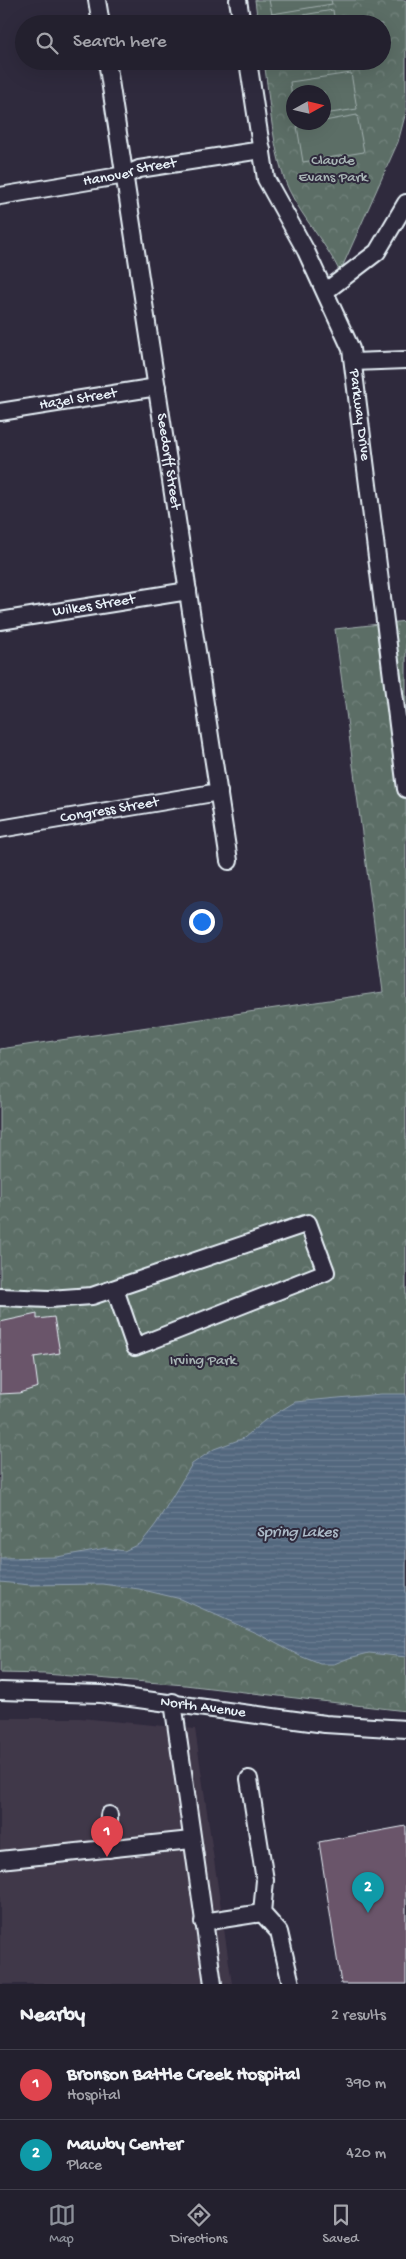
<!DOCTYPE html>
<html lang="en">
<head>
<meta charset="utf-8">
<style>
	body { margin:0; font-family:"Gochi Hand",sans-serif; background:#2b2836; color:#f1f3f6 }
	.compass { position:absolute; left:286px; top:85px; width:45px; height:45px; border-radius:50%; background:#23202e; box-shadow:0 5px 20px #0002; rotate:82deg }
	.you { position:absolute; left:201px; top:921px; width:18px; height:18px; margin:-12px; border:4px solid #fff; border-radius:50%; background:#1a73e8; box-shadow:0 0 0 8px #1a73e833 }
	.badge { display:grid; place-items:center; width:32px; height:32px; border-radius:50%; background:#8c9099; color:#fff; font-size:16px; font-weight:700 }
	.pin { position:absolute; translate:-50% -41px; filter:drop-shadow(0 1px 2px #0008) }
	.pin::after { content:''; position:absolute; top:26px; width:18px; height:15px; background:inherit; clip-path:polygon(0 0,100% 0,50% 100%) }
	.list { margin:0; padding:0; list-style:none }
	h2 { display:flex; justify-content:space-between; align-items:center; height:65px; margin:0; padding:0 20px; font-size:21px }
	h2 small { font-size:16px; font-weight:400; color:#a3a3aa }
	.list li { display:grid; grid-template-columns:32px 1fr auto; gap:15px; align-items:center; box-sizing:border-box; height:70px; padding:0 20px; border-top:1px solid #403e4a }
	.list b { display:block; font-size:19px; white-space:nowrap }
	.list p { margin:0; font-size:16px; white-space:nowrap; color:#a3a3aa }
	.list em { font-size:16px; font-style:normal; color:#a3a3aa }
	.icon { flex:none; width:28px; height:28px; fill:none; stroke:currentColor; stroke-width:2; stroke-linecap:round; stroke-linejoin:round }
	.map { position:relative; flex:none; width:406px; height:1984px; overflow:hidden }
	.search { position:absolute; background:#23202e; box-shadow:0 5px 20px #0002; left:15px; right:15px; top:15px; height:55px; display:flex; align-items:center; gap:12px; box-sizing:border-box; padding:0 18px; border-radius:28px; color:#a3a3aa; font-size:19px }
	.sheet { height:205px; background:#23202e }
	nav { display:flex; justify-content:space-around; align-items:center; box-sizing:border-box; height:70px; border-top:1px solid #403e4a; background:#23202e; font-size:14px; color:#a3a3aa }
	nav a { display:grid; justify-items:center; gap:2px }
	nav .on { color:#8c9099 }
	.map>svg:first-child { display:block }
</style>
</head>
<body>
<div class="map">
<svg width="406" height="1984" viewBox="0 0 406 1984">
	<defs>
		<pattern id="park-crowns" width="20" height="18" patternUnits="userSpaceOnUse" patternTransform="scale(1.25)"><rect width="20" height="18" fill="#5c6e66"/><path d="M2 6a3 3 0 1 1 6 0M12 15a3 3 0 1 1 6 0" fill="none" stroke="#73837d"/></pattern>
		<pattern id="water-rules" width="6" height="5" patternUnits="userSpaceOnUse" patternTransform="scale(1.25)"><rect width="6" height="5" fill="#53687e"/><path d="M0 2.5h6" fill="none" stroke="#6c7e91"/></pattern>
	</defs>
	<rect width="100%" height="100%" fill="#2f2a3d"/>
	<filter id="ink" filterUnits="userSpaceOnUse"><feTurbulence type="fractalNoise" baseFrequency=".02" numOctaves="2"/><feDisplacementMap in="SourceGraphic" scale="10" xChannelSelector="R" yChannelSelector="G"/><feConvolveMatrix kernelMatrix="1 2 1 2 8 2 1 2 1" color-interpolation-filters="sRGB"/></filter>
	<g filter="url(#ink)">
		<path fill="#41374a" d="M0,1718H80L195,1729L232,1984H0Z"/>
		<path fill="url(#park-crowns)" stroke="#a2b0af" fill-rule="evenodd" d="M255,0H406V112L398,142L340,272C326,243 303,219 289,190C272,153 270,101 264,61H382V24H258ZM294,92H324V122H294Z
			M406,621V1711L185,1685L45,1674L0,1673V1049L383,992L335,629Z"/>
		<path fill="#5c6e66" stroke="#a2b0af" d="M269,0H331L332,4L272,14Z
			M333,10L335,24H273V20Z
			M351,73L357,109L324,114V92H294L293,105L290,82Z
			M357,115L364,152L303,162L297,126Z"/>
		<path fill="url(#water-rules)" stroke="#8f9faf" d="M381,1394H406V1657L369,1653L349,1658L334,1664H320L300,1656L258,1634L181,1599L139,1589L102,1584L30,1585L0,1582V1558L57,1557L106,1548L124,1551L141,1543L156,1524L192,1464L214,1449L244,1438L265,1420L295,1402Z"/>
		<path fill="#6b556a" stroke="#e8f1f8" d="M37,1314V1319L54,1317L60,1353L34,1357L38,1387L19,1393L0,1394V1322Z
			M406,1826V1984H341L319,1842Z"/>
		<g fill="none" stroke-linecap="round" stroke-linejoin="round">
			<defs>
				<g id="minor">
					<path d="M97,0L101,24"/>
					<path d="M238,0L242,24"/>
					<path id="s1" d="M107,61L229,861"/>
					<path id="s2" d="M248,61L266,179L306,251L351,349L406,789"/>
					<path id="s3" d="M0,196L125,175L139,169L262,150"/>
					<path d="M326,291L377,252L406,203"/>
					<path d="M353,362L406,360"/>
					<path id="s4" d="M0,412L157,387"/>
					<path id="s5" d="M0,621L188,591"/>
					<path id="s6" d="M0,829L219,792"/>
					<path d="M0,1297L49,1299L92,1296L308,1223L326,1272L135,1347L115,1289"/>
					<path id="s7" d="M0,1691L101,1694L325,1724L406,1729"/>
					<path d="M173,1702L213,1984"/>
					<path d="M249,1779L265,1880L262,1913"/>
					<path d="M109,1849V1815"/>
					<path d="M0,1860L191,1840"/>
					<path d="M203,1922L262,1913L279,1932L291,1984"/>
				</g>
			</defs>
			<use href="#minor" stroke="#e8f1f8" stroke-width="20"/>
			<use href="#minor" stroke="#2f2a3d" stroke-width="16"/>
		</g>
	</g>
	<g text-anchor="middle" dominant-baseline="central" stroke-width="4" stroke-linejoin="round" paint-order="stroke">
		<g font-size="15" fill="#a9b6b6" stroke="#2f2a3d">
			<text x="333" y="161">Claude<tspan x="333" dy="17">Evans Park</tspan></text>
			<text x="203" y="1361">Irving Park</text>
		</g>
		<g font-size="15" fill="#e8f1f8" stroke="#2f2a3d">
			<text stroke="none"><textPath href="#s3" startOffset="132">Hanover Street</textPath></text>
			<text stroke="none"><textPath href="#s4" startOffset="79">Hazel Street</textPath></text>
			<text stroke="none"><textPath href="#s2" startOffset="376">Parkway Drive</textPath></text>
			<text stroke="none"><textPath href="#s1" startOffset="405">Seedorff Street</textPath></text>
			<text stroke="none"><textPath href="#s5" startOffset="95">Wilkes Street</textPath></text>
			<text stroke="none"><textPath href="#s6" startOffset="111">Congress Street</textPath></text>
			<text stroke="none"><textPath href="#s7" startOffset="204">North Avenue</textPath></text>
		</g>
		<g font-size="16" font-style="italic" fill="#acbac7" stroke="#2f2a3d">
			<text x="297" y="1533">Spring Lakes</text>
		</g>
	</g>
</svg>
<svg class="compass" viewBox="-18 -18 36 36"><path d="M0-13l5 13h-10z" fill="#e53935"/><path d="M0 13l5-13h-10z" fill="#a3a3aa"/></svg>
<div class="you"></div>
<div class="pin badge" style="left:107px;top:1857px;background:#e0444e">1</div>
<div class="pin badge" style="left:368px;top:1913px;background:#0f9aa8">2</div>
<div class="search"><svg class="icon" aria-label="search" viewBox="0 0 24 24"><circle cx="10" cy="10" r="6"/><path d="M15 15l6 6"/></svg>Search here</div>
</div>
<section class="sheet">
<h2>Nearby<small>2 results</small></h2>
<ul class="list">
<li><span class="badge" style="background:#e0444e">1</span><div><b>Bronson Battle Creek Hospital</b><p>Hospital</p></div><em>390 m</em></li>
<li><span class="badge" style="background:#0f9aa8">2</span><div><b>Mawby Center</b><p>Place</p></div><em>420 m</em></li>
</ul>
</section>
<nav>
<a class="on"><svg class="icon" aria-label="map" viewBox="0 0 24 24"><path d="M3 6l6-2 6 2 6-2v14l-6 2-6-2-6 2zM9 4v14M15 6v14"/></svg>Map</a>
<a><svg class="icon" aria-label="directions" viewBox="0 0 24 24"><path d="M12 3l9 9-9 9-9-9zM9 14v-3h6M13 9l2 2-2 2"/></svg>Directions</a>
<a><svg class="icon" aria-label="saved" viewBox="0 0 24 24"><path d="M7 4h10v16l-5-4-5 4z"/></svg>Saved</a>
</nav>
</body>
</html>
